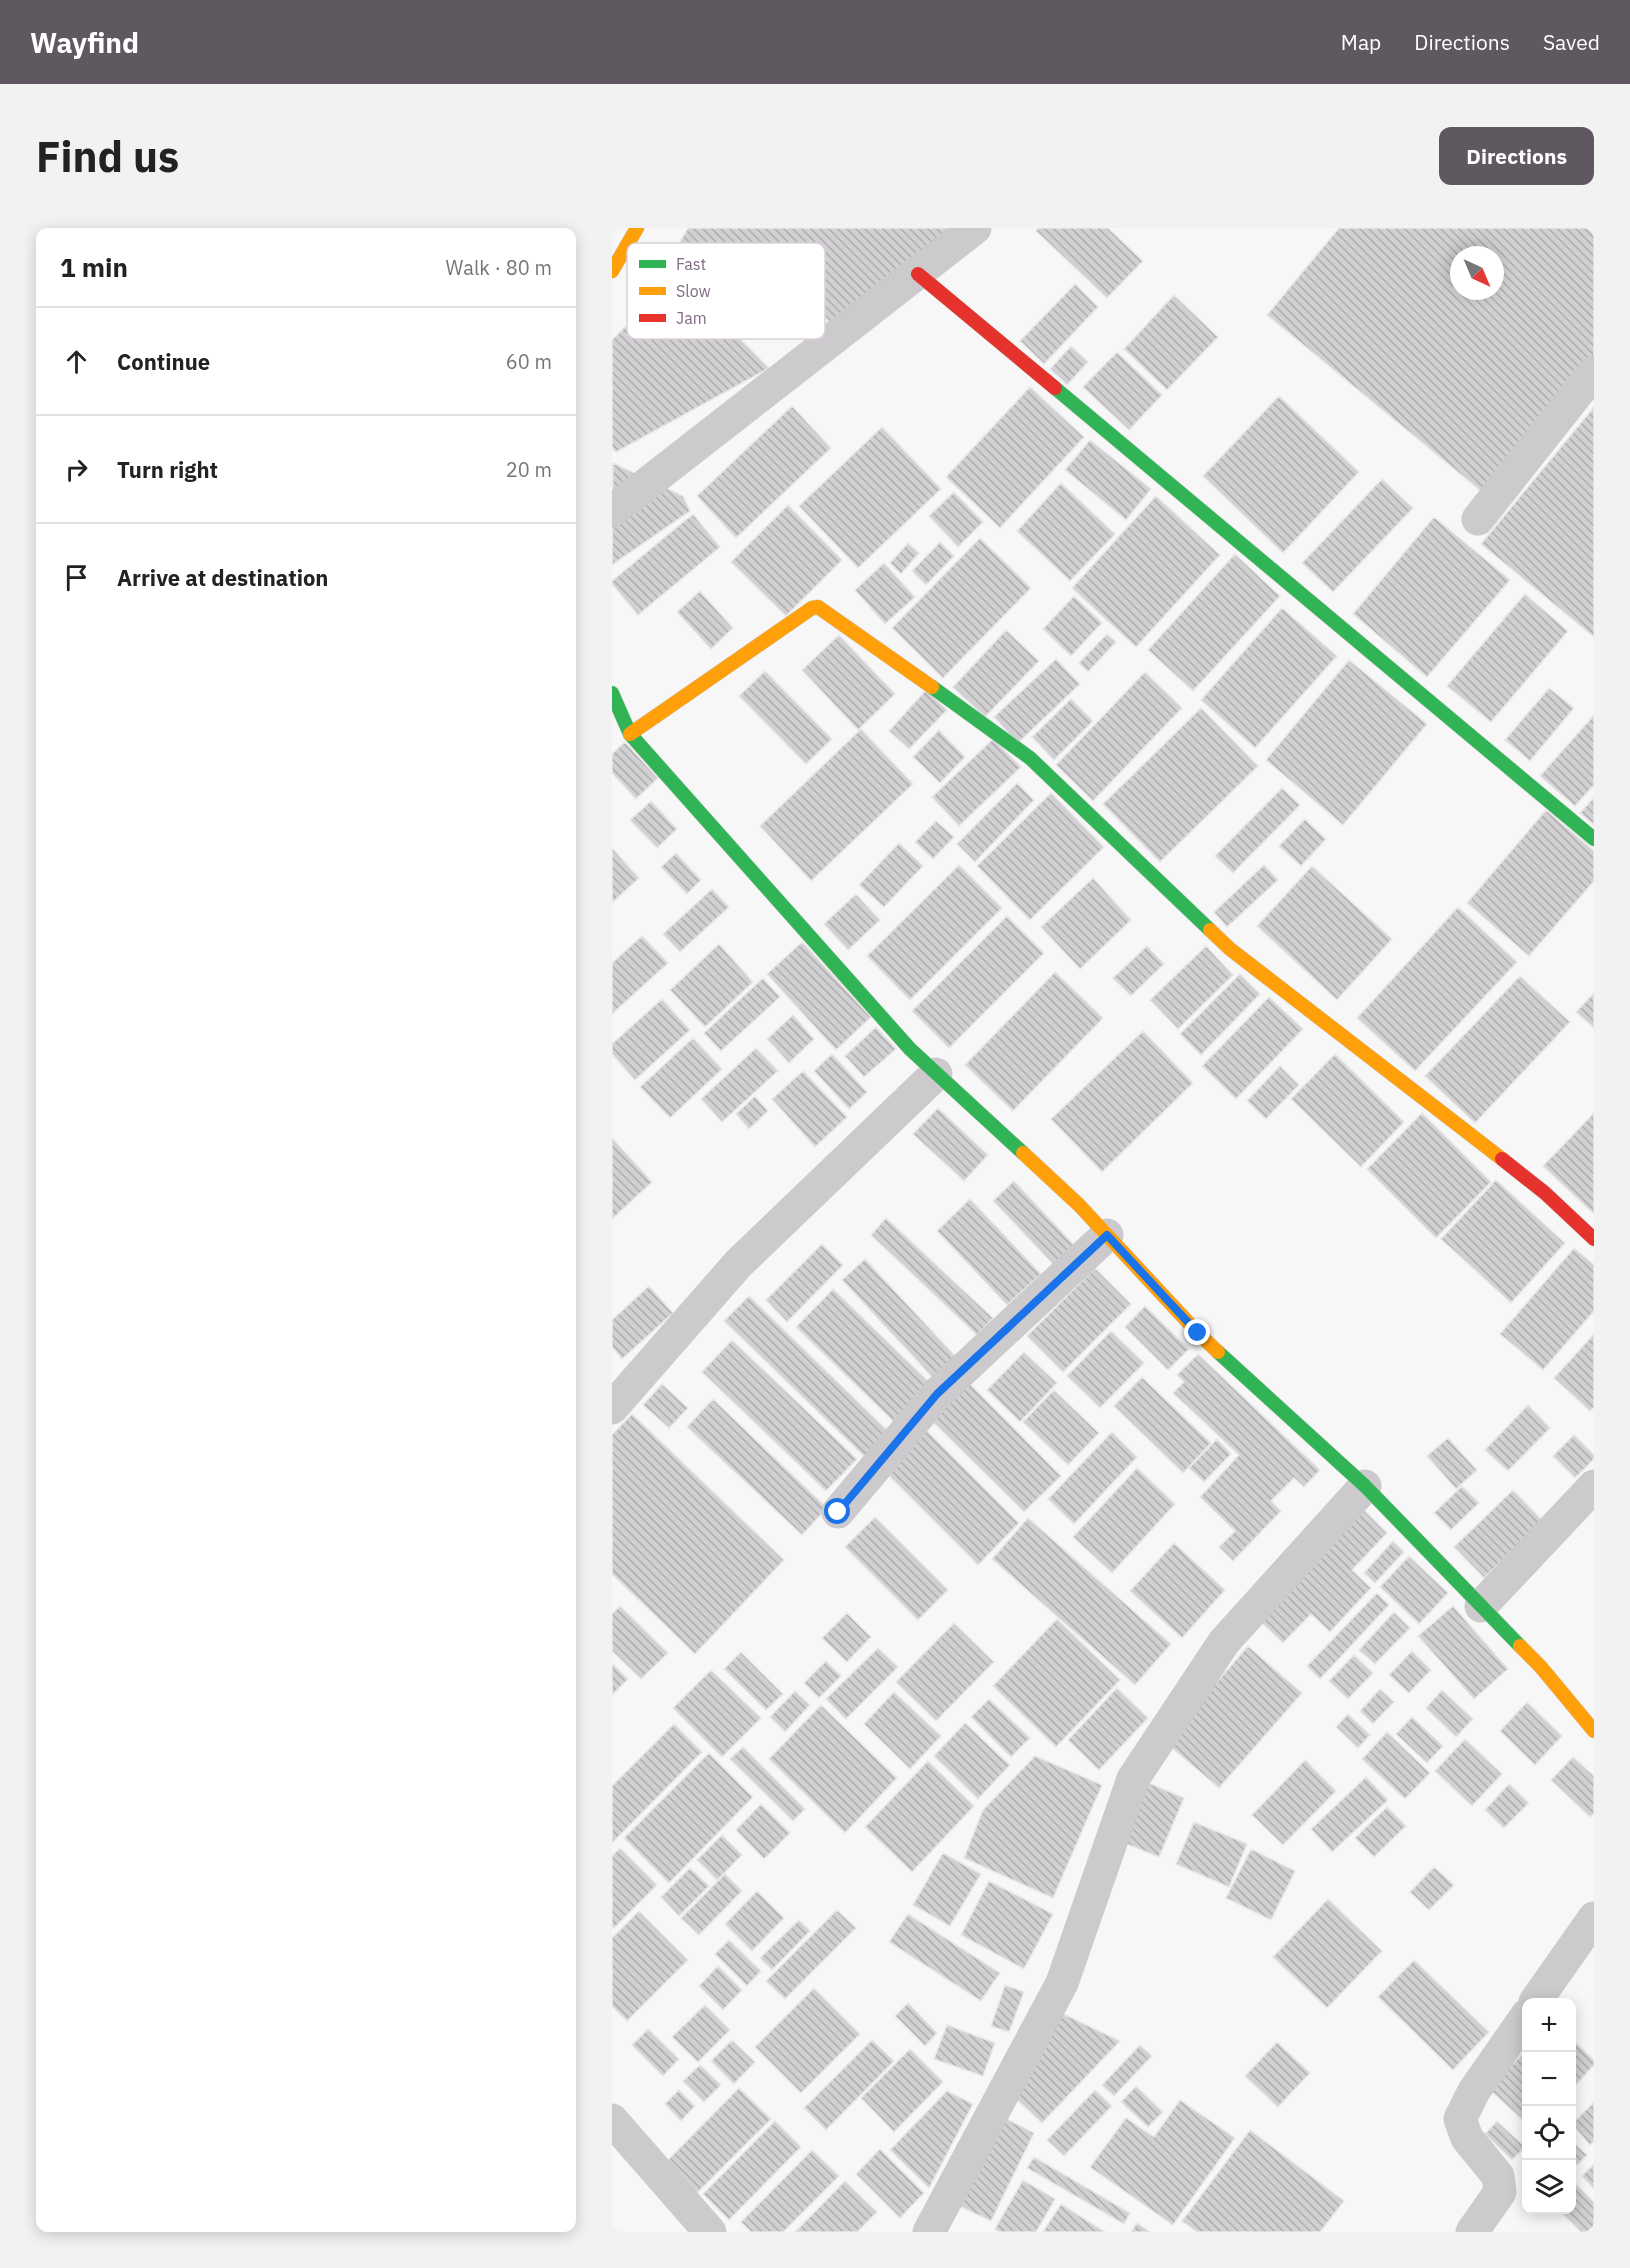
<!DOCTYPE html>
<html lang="en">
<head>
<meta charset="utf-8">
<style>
	body { margin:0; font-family:"IBM Plex Sans",sans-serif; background:#f2f2f2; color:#222 }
	.controls { position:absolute; right:18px; bottom:18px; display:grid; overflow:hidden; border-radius:12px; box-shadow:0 3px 15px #0003 }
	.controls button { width:54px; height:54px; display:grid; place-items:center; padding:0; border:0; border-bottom:2px solid #e0e0e0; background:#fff; color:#222; font:30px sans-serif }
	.compass { position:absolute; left:838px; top:18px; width:54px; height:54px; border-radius:50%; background:#fff; box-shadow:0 3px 15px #0003; rotate:136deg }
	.stop { position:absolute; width:18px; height:18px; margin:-14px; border:4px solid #1a73e8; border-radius:50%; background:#fff }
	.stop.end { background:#1a73e8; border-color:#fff; box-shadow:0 2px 6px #0008 }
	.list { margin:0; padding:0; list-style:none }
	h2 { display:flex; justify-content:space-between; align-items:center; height:78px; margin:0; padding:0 24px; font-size:26px }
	h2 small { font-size:20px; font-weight:400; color:#767676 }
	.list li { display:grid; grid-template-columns:39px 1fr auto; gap:18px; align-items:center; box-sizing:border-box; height:108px; padding:0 24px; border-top:2px solid #e0e0e0 }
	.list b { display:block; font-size:22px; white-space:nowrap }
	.list em { font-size:20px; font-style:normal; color:#767676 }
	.icon { flex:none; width:33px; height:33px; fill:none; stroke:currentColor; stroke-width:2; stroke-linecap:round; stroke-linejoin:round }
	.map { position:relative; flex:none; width:982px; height:2004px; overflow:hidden; border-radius:12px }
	header { display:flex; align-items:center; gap:36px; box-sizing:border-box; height:84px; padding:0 30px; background:#605861; color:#fff }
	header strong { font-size:28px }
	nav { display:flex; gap:33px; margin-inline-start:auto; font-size:21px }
	.intro { display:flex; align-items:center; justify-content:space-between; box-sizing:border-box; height:144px; padding:0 36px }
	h1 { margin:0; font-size:42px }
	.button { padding:15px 27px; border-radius:12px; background:#605861; color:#fff; font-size:21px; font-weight:700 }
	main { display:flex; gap:36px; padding:0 36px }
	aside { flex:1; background:#fff; border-radius:12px; box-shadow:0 3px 15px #0003 }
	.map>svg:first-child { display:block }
</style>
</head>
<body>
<header>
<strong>Wayfind</strong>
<nav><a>Map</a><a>Directions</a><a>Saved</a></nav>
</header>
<div class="intro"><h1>Find us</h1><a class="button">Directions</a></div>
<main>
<aside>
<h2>1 min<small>Walk · 80 m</small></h2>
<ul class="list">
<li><svg class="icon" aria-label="ahead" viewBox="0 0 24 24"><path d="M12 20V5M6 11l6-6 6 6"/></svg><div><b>Continue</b></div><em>60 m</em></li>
<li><svg class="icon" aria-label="right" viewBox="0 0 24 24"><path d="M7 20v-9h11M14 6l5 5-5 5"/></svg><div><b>Turn right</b></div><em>20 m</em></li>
<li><svg class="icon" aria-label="arrive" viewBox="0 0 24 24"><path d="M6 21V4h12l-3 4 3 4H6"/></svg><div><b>Arrive at destination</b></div></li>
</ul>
</aside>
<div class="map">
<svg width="982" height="2004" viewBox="0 0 982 2004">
	<defs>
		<pattern id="building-back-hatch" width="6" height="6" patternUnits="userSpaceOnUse" patternTransform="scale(1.5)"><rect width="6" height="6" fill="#d2d0d3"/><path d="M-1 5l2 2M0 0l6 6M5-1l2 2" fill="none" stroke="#b0adb1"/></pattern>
	</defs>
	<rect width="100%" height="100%" fill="#f7f7f7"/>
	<path fill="url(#building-back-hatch)" stroke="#e6e7e6" stroke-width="1.5" fill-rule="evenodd" d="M76,0H347L221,97L158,39L118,73L59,29Z
		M426,0H496L531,33L495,70L424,3Z
		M727,0H982V127L869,263L655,87ZM847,27H883V63H847Z
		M65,47L157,140L4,224L0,220V112Z
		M463,56L486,79L432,136L408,113Z
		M562,67L606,109L555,162L512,121Z
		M459,118L476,134L455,157L438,141Z
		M505,124L550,167L517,202L471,159Z
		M418,159L472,209L388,300L334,249Z
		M667,168L747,244L671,325L591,248Z
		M180,178L219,220L124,310L85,268Z
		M982,179V409L869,316Z
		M270,199L329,261L246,340L187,278Z
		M478,212L539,261L514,292L453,242Z
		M1,235L71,268L78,283L0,337Z
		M770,251L801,280L721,364L690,335Z
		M449,255L503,306L458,353L405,303Z
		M342,264L371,294L346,319L317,288Z
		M544,268L608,327L524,419L460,360Z
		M176,277L230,332L174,388L119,334Z
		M81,286L108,319L26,387L0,356V353Z
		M822,289L898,352L815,449L741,386Z
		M368,310L419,360L331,450L280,400Z
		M328,314L342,328L314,357L300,343Z
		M296,315L307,325L289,346L278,335Z
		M623,326L668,368L581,463L536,422Z
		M272,335L303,369L273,396L243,362Z
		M88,363L121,400L99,421L65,384Z
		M913,366L956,403L879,494L835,458Z
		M462,368L490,395L459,428L431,401Z
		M670,380L725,428L643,520L589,472Z
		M394,402L427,433L373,489L341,459Z
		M495,406L504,414L476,444L467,435Z
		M227,407L283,466L246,502L190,442Z
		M444,431L468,456L406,515L382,489Z
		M737,432L815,496L731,597L654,532Z
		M153,443L220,511L194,536L127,468Z
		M533,444L570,480L481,573L444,537Z
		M937,460L962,480L918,533L893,512Z
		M314,462L335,482L297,521L277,503Z
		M459,471L481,493L442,532L420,509Z
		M589,480L646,538L548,634L491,576Z
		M982,487V557L963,578L928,548Z
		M249,501L301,556L199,653L148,598Z
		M327,502L353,529L328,555L301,529Z
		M381,511L409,539L347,598L320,569Z
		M13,514L46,550L24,571L0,545V526Z
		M405,555L422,572L363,634L345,616Z
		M670,560L688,577L621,645L603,628Z
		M439,565L492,619L418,692L365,638Z
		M982,569V597L968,585Z
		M39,573L65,601L45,620L18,592Z
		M934,582L982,623V653L917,728L855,675Z
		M693,591L714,611L689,638L667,618Z
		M324,593L342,609L321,631L303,614Z
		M287,615L311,638L272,679L247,657Z
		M0,620L27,650L1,674L0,672Z
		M64,625L89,652L75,666L49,639Z
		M347,637L390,680L298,772L255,728Z
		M652,637L666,652L615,699L602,684Z
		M700,638L780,711L725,772L645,698Z
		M481,650L519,692L468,741L429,699Z
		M100,661L117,679L68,724L51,706Z
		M244,666L268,692L236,722L212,696Z
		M846,679L905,734L803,843L745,790Z
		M395,688L432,725L337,820L300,783Z
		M30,708L56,735L0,786V735Z
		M190,714L259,789L224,822L155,746Z
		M107,716L141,754L93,799L58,762Z
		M535,718L552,736L519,768L501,750Z
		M594,718L621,747L566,801L538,772Z
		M443,744L491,790L401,883L353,837Z
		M628,746L648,766L589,827L568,806Z
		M908,748L958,794L863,895L813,848Z
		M151,750L168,769L109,823L92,805Z
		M982,765V800L964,784Z
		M657,769L691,801L624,871L590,838Z
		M50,771L78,802L23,852L0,826V816Z
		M181,787L202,811L177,835L155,811Z
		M264,799L284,821L252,849L233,828Z
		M531,803L581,855L490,944L439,891Z
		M81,810L110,841L58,890L28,859Z
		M144,820L166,843L110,894L89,871Z
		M220,826L255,864L237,881L202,843Z
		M723,826L792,894L749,939L679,871Z
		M668,838L687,857L654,891L635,873Z
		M191,843L235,889L203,919L160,871Z
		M143,868L156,883L137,901L124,886Z
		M326,880L376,927L352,953L301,906Z
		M810,885L879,954L824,1010L755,941Z
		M982,885V986L931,938Z
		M0,910L40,954L0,991Z
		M884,952L953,1015L899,1075L829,1011Z
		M402,953L463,1018L443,1038L381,973Z
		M358,971L429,1046L395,1077L325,1003Z
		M274,990L381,1090L365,1107L259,1007Z
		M210,1016L231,1037L175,1094L154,1072Z
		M962,1020L982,1037V1083L931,1142L888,1106Z
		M253,1031L347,1132L324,1153L230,1052Z
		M483,1040L519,1076L451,1144L415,1108Z
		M37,1058L61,1085L10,1131L0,1119V1092Z
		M221,1061L318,1155L281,1193L184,1099Z
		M137,1068L280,1207L256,1232L112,1093Z
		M533,1078L577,1121L556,1142L513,1099Z
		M499,1103L532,1135L488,1180L455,1148Z
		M982,1106V1179L978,1183L942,1150Z
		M120,1112L245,1231L214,1263L90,1144Z
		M412,1124L445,1155L408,1194L375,1162Z
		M586,1126L708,1242L692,1259L682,1250L659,1273L669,1283L621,1333L607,1319L623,1303L588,1269L627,1227L561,1165L572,1154L565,1147Z
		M530,1149L599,1215L571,1245L502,1178Z
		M356,1154L449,1248L412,1284L319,1192Z
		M50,1156L76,1180L57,1200L31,1177Z
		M442,1162L487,1205L456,1237L411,1194Z
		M101,1171L215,1280L190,1307L75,1199Z
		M916,1177L938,1200L896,1243L873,1222Z
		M20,1186L172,1332L83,1426L0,1346V1207Z
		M310,1198L407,1295L366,1337L269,1240Z
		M500,1204L525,1229L462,1296L436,1271Z
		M962,1207L982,1227V1231L963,1250L941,1228Z
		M836,1210L865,1242L844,1261L815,1228Z
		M605,1211L619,1226L592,1254L577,1240Z
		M525,1240L563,1276L500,1345L461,1309Z
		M850,1258L867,1275L839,1302L822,1285Z
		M901,1262L931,1293L872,1350L842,1319Z
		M751,1281L775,1305L740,1342L759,1360L718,1404L699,1386L671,1415L646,1391Z
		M263,1289L336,1362L306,1392L233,1319Z
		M416,1290L559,1416L523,1457L380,1331Z
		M781,1313L792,1324L763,1355L752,1345Z
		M562,1315L613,1362L570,1410L518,1363Z
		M797,1328L836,1365L807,1396L768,1359Z
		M765,1365L777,1377L708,1451L695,1438Z
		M8,1378L56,1425L29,1451L0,1423V1386Z
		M841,1378L896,1441L862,1471L806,1408Z
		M782,1384L798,1400L763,1436L747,1422Z
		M235,1385L259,1409L235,1434L210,1410Z
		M445,1391L508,1452L444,1519L381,1458Z
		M342,1395L382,1434L324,1493L284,1454Z
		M636,1418L690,1465L607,1560L553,1514Z
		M266,1420L286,1439L234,1491L214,1471Z
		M800,1423L819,1442L797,1465L777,1447Z
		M129,1424L171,1466L154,1482L112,1441Z
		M742,1427L761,1445L736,1471L717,1453Z
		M214,1433L229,1448L207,1470L192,1455Z
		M0,1435L16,1451L0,1467Z
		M99,1442L149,1490L110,1529L61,1480Z
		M505,1460L536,1490L487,1542L456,1512Z
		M768,1461L782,1474L761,1496L748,1483Z
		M830,1462L861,1491L844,1509L814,1480Z
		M183,1463L198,1477L173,1504L158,1489Z
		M282,1464L329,1508L298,1541L252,1496Z
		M377,1471L418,1510L399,1529L359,1489Z
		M915,1474L950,1508L923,1537L888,1503Z
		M209,1477L285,1550L233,1605L157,1531Z
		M736,1486L758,1507L746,1520L724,1499Z
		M800,1489L831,1518L815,1535L784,1506Z
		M353,1495L398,1537L366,1571L322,1528Z
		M62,1496L90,1524L0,1615V1558Z
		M775,1504L818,1545L793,1571L750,1531Z
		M853,1511L890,1546L860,1578L823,1543Z
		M131,1519L193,1581L181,1593L118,1531Z
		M97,1525L141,1569L57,1655L12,1610Z
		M423,1528L490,1557L441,1670L352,1630L371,1582Z
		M961,1529L982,1548V1585L978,1589L939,1552Z
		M693,1532L724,1563L671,1617L640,1587Z
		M316,1533L362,1578L300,1644L253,1599Z
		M754,1549L776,1572L720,1624L699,1601Z
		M532,1553L572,1570L547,1629L507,1613Z
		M897,1556L917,1575L892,1600L873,1582Z
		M149,1576L178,1605L152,1631L124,1602Z
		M775,1579L794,1598L762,1629L743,1610Z
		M582,1594L635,1616L617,1659L564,1636Z
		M110,1607L130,1627L105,1652L85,1632Z
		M8,1620L45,1657L2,1700L0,1698V1628Z
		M639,1621L683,1643L659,1692L614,1670Z
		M331,1625L369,1646L338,1698L301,1677Z
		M822,1639L842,1657L817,1682L798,1664Z
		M78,1640L97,1658L67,1688L49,1669Z
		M113,1646L130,1663L87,1707L69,1690Z
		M377,1653L441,1686L412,1741L349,1707Z
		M145,1663L172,1690L140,1723L113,1696Z
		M716,1671L770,1723L715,1780L661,1729Z
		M225,1682L244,1700L173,1771L154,1753Z
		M27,1683L76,1732L15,1793L0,1778V1710Z
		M296,1686L388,1745L369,1773L277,1714Z
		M187,1692L198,1703L160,1742L148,1730Z
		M117,1712L149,1743L135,1758L103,1726Z
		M802,1732L877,1804L841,1842L766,1769Z
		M106,1738L130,1762L111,1782L87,1758Z
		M393,1757L412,1764L397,1804L379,1798Z
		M202,1760L248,1806L189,1865L143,1819Z
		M296,1775L325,1805L313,1818L283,1788Z
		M93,1777L118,1802L86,1834L60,1809Z
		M445,1783L508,1813L430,1895L403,1870Z
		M335,1797L383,1815L371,1848L322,1831Z
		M36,1801L67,1831L51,1848L20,1817Z
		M960,1811L982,1832V1837L960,1861Z
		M120,1812L143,1834L122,1856L99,1833Z
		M260,1812L282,1833L214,1902L192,1880Z
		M665,1814L698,1845L666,1879L633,1848Z
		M528,1817L540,1828L502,1868L490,1857Z
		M298,1821L331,1854L282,1904L249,1870Z
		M915,1821V1896L877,1861Z
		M88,1837L109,1857L92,1874L71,1853Z
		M524,1858L551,1884L536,1899L509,1874Z
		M127,1860L159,1891L85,1965L54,1934Z
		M67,1862L83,1878L69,1893L53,1876Z
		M483,1862L500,1878L452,1928L435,1912Z
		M335,1863L361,1876L317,1960L278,1922Z
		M568,1872L623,1910L561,1997L478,1939L514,1890L542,1909Z
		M982,1874V1913L978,1917L960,1896Z
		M385,1886L422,1905L379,1993L341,1975Z
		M163,1893L189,1919L117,1992L91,1966Z
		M885,1893L913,1919L900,1932L873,1906Z
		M638,1902L732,1973L708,2004H585L570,1993Z
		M961,1914L975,1927L965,1937L960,1932V1916Z
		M268,1921L312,1965L288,1990L244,1946Z
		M200,1922L227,1948L171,2004H139L129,1994Z
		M422,1929L518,1985L512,1996L415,1940Z
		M982,1936V1961L970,1948Z
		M411,1952L443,1971L424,2004H388L383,2001Z
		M233,1953L265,1984L245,2004H183Z
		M964,1956L982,1974V2000L978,2004H969L947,1982H960V1960Z
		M449,1976L493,2004H431Z
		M525,1995L538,2004H519Z"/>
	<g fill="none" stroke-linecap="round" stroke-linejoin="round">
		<defs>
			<path id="fast" d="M443,160L982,611
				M320,459L418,530L598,702
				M0,465L18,506L298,821L411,925
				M606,1124L753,1258L908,1418"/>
			<path id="slow" d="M0,43L25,0
				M18,506L200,380L206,379L320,459
				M598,702L618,721L890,931
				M411,925L467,977L586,1105L606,1124
				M908,1418L928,1438L982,1503"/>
			<path id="jam" d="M306,46L443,160
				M890,931L933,965L982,1011"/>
		</defs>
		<use href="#fast" stroke="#d4d3d5" stroke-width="15"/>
		<use href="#slow" stroke="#d4d3d5" stroke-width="15"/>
		<use href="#jam" stroke="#d4d3d5" stroke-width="15"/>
		<path stroke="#cccacc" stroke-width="33" d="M0,283L363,0
			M866,291L982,144
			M0,1180L126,1036L324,846
			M226,1284L325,1166L495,1007
			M869,1378L982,1258
			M923,1774L982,1690
			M0,1892L98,2004
			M317,2004L450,1755L521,1551L612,1414L753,1258
			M860,2004L888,1964L886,1948L855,1910L848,1891L862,1863L915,1787"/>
		<use href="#fast" stroke="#30b455" stroke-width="14"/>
		<use href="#slow" stroke="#ff9f0a" stroke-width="14"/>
		<use href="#jam" stroke="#e5322d" stroke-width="14"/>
	</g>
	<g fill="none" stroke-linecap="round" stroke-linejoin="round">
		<path stroke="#1a73e8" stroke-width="8" d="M226,1284L325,1166L495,1007L586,1105"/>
	</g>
	<rect x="15" y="15" width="198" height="96" rx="9" fill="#fff" stroke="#dad2da" stroke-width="1.5"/>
	<rect x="27" y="32" width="27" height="8" fill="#30b455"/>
	<rect x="27" y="59" width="27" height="8" fill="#ff9f0a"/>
	<rect x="27" y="86" width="27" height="8" fill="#e5322d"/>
	<g font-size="16" fill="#826a85">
		<text x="64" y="42">Fast</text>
		<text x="64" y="69">Slow</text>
		<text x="64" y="96">Jam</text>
	</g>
</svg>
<div class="controls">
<button>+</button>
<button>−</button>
<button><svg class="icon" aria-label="locate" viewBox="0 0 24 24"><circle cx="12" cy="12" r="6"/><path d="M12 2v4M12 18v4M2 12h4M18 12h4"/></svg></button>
<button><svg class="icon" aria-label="layers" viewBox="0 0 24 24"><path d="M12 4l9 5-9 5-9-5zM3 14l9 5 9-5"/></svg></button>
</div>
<svg class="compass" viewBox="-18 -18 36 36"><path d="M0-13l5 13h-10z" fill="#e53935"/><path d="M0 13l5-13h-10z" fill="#767676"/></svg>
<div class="stop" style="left:226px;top:1284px"></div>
<div class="stop end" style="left:586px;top:1105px"></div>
</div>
</main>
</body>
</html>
